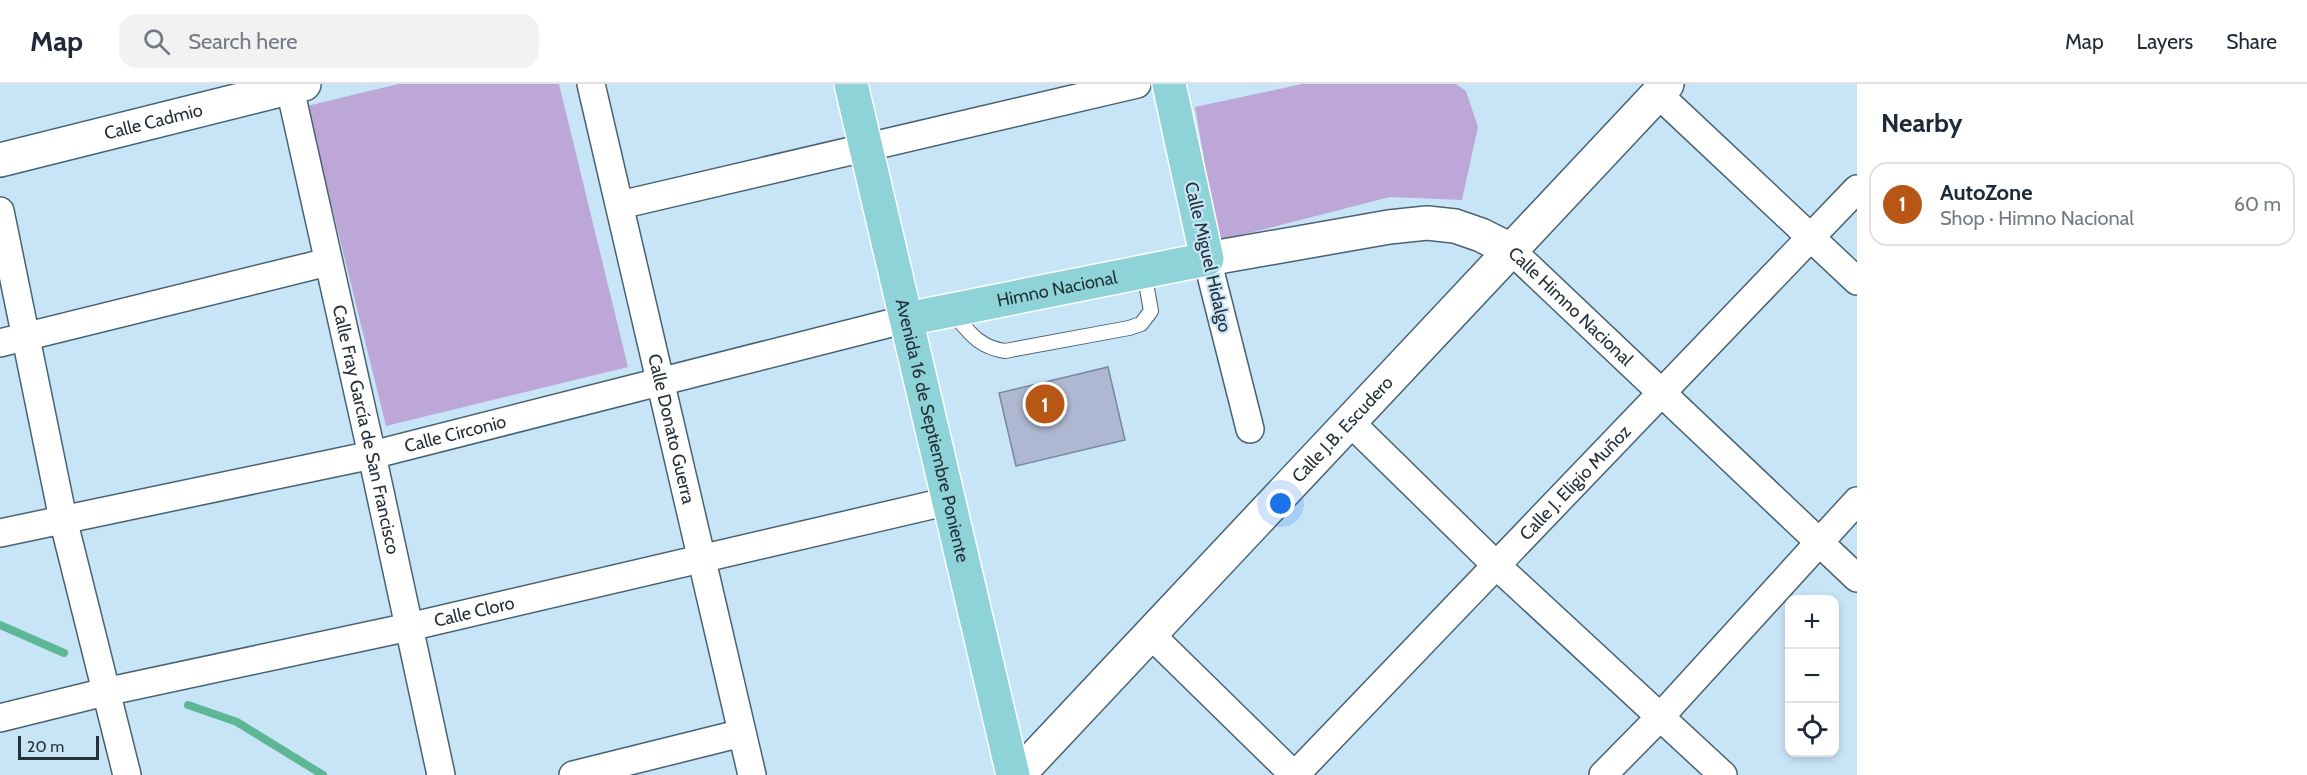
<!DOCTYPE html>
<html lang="en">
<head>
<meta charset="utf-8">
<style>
	body { margin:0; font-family:Cabin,sans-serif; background:#f2f2f3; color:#1f2937 }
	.controls { position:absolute; right:18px; bottom:18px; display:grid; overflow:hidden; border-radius:12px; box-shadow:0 3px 9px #0003 }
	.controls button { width:54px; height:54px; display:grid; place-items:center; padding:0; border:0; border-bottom:2px solid #e0e1e3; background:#fff; color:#1f2937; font:30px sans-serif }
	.scale { position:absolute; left:18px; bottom:15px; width:81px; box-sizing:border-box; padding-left:6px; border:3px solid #253037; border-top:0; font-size:16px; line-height:21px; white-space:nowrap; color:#253037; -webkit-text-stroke:4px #c8e5f8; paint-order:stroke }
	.you { position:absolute; left:1281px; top:420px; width:21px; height:21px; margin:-15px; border:4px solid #fff; border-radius:50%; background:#1a73e8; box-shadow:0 0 0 9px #1a73e833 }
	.badge { display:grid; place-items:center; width:39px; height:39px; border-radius:50%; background:#b85715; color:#fff; font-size:20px; font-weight:700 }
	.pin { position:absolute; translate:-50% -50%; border:3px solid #fff; box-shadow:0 2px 6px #0006 }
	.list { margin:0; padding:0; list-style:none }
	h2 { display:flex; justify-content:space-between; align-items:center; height:78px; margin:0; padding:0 24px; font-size:26px }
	h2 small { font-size:20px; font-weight:400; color:#747a83 }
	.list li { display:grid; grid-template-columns:39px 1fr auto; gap:18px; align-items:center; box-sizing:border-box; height:84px; margin:0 12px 12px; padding:0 12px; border:2px solid #e0e1e3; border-radius:18px }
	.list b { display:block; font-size:22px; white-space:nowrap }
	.list p { margin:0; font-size:20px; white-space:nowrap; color:#747a83 }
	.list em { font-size:20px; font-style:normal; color:#747a83 }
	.icon { flex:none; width:33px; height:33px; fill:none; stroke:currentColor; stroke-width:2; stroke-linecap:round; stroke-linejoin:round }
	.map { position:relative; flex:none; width:1857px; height:691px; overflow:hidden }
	header { display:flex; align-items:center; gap:36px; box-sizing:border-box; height:84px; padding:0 30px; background:#fff; border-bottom:2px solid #e0e1e3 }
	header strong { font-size:28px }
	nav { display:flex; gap:33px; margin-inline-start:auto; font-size:21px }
	.search { width:420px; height:54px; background:#f2f2f3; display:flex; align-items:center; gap:15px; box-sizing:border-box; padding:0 21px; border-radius:18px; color:#747a83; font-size:22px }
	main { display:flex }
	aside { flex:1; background:#fff }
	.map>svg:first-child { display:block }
</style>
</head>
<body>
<header>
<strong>Map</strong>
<div class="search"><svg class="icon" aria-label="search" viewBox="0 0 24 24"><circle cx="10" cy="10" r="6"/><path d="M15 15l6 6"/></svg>Search here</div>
<nav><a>Map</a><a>Layers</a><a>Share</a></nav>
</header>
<main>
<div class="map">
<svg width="1857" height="691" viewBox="0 0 1857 691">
	<rect width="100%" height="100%" fill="#c8e5f8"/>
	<path fill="#bda7d8" d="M398,0H559L628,283L386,342L307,22Z
		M1302,0H1456L1466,7L1478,43L1462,116L1390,113L1218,157L1195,23Z"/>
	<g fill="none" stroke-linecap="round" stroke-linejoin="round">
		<path stroke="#5db795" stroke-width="8" d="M0,541L64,569
			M188,621L237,638L323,691"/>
	</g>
	<path fill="#aeb8d3" stroke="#7d869f" stroke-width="1.5" d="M1108,283L1125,356L1016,382L999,309Z"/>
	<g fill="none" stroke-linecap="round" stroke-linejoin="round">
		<defs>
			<path id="service" d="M952,228C969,248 978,263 1005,267L1129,244L1141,240L1151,227L1144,188"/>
			<g id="minor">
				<path id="s1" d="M289,0L372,371L441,691"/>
				<path id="s2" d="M591,0L752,691"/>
				<path d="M1658,10L1857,197"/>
				<path d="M620,121L1137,0"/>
				<path d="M0,127L63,435L127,691"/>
				<path id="s3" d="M1511,166L1857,494"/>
				<path d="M1207,175L1250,345"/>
				<path d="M0,259L328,178"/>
				<path d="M1351,339L1497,482L1723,691"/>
				<path id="s4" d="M0,449L372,371L907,235"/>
				<path d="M1150,550L1294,691"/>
				<path id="s5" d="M0,634L105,608L409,543L949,417"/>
				<path d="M573,691L742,649"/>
				<path id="s6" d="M1295,691L1857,105"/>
				<path d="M1603,691L1660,633L1857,417"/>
			</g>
			<g id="tertiary">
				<path id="s7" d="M0,76L304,0"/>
				<path d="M1207,175L1389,143L1427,139L1455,142L1481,151L1511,166"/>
				<path id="s8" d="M1018,691L1667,0"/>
			</g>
			<g id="primary">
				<path id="s9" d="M851,0L1013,691"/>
				<path id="s10" d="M907,235L1207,175L1169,0"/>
			</g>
		</defs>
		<use href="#service" stroke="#486271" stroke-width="16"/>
		<use href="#minor" stroke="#486271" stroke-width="30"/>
		<use href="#tertiary" stroke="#486271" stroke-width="36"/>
		<use href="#primary" stroke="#fff" stroke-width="36"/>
		<use href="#service" stroke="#fff" stroke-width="14"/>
		<use href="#minor" stroke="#fff" stroke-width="27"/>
		<use href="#tertiary" stroke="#fff" stroke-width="33"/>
		<use href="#primary" stroke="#8ed3d7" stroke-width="33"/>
	</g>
	<g text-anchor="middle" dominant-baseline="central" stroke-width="4.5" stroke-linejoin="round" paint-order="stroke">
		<g font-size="18" fill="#253037" stroke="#c8e5f8">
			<text stroke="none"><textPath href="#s7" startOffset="158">Calle Cadmio</textPath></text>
			<text transform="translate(1208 173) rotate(77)">Calle Miguel Hidalgo</text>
			<text stroke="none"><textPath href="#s10" startOffset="153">Himno Nacional</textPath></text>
			<text stroke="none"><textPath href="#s3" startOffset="82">Calle Himno Nacional</textPath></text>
			<text stroke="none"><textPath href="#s1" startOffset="354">Calle Fray García de San Francisco</textPath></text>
			<text stroke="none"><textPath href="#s9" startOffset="356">Avenida 16 de Septiembre Poniente</textPath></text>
			<text stroke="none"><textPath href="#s2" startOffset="354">Calle Donato Guerra</textPath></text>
			<text stroke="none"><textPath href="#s8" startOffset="474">Calle J.B. Escudero</textPath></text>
			<text stroke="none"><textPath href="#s4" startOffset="466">Calle Circonio</textPath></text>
			<text stroke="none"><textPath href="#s6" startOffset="405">Calle J. Eligio Muñoz</textPath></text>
			<text stroke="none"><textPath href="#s5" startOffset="486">Calle Cloro</textPath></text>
		</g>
	</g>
</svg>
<div class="controls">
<button>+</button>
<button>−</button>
<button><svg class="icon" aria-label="locate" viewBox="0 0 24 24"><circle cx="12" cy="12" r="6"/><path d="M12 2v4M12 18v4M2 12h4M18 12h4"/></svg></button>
</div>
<div class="scale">20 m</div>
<div class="you"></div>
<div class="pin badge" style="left:1045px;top:320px">1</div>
</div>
<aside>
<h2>Nearby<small></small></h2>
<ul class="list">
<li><span class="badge">1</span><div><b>AutoZone</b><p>Shop · Himno Nacional</p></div><em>60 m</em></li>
</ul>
</aside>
</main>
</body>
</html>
